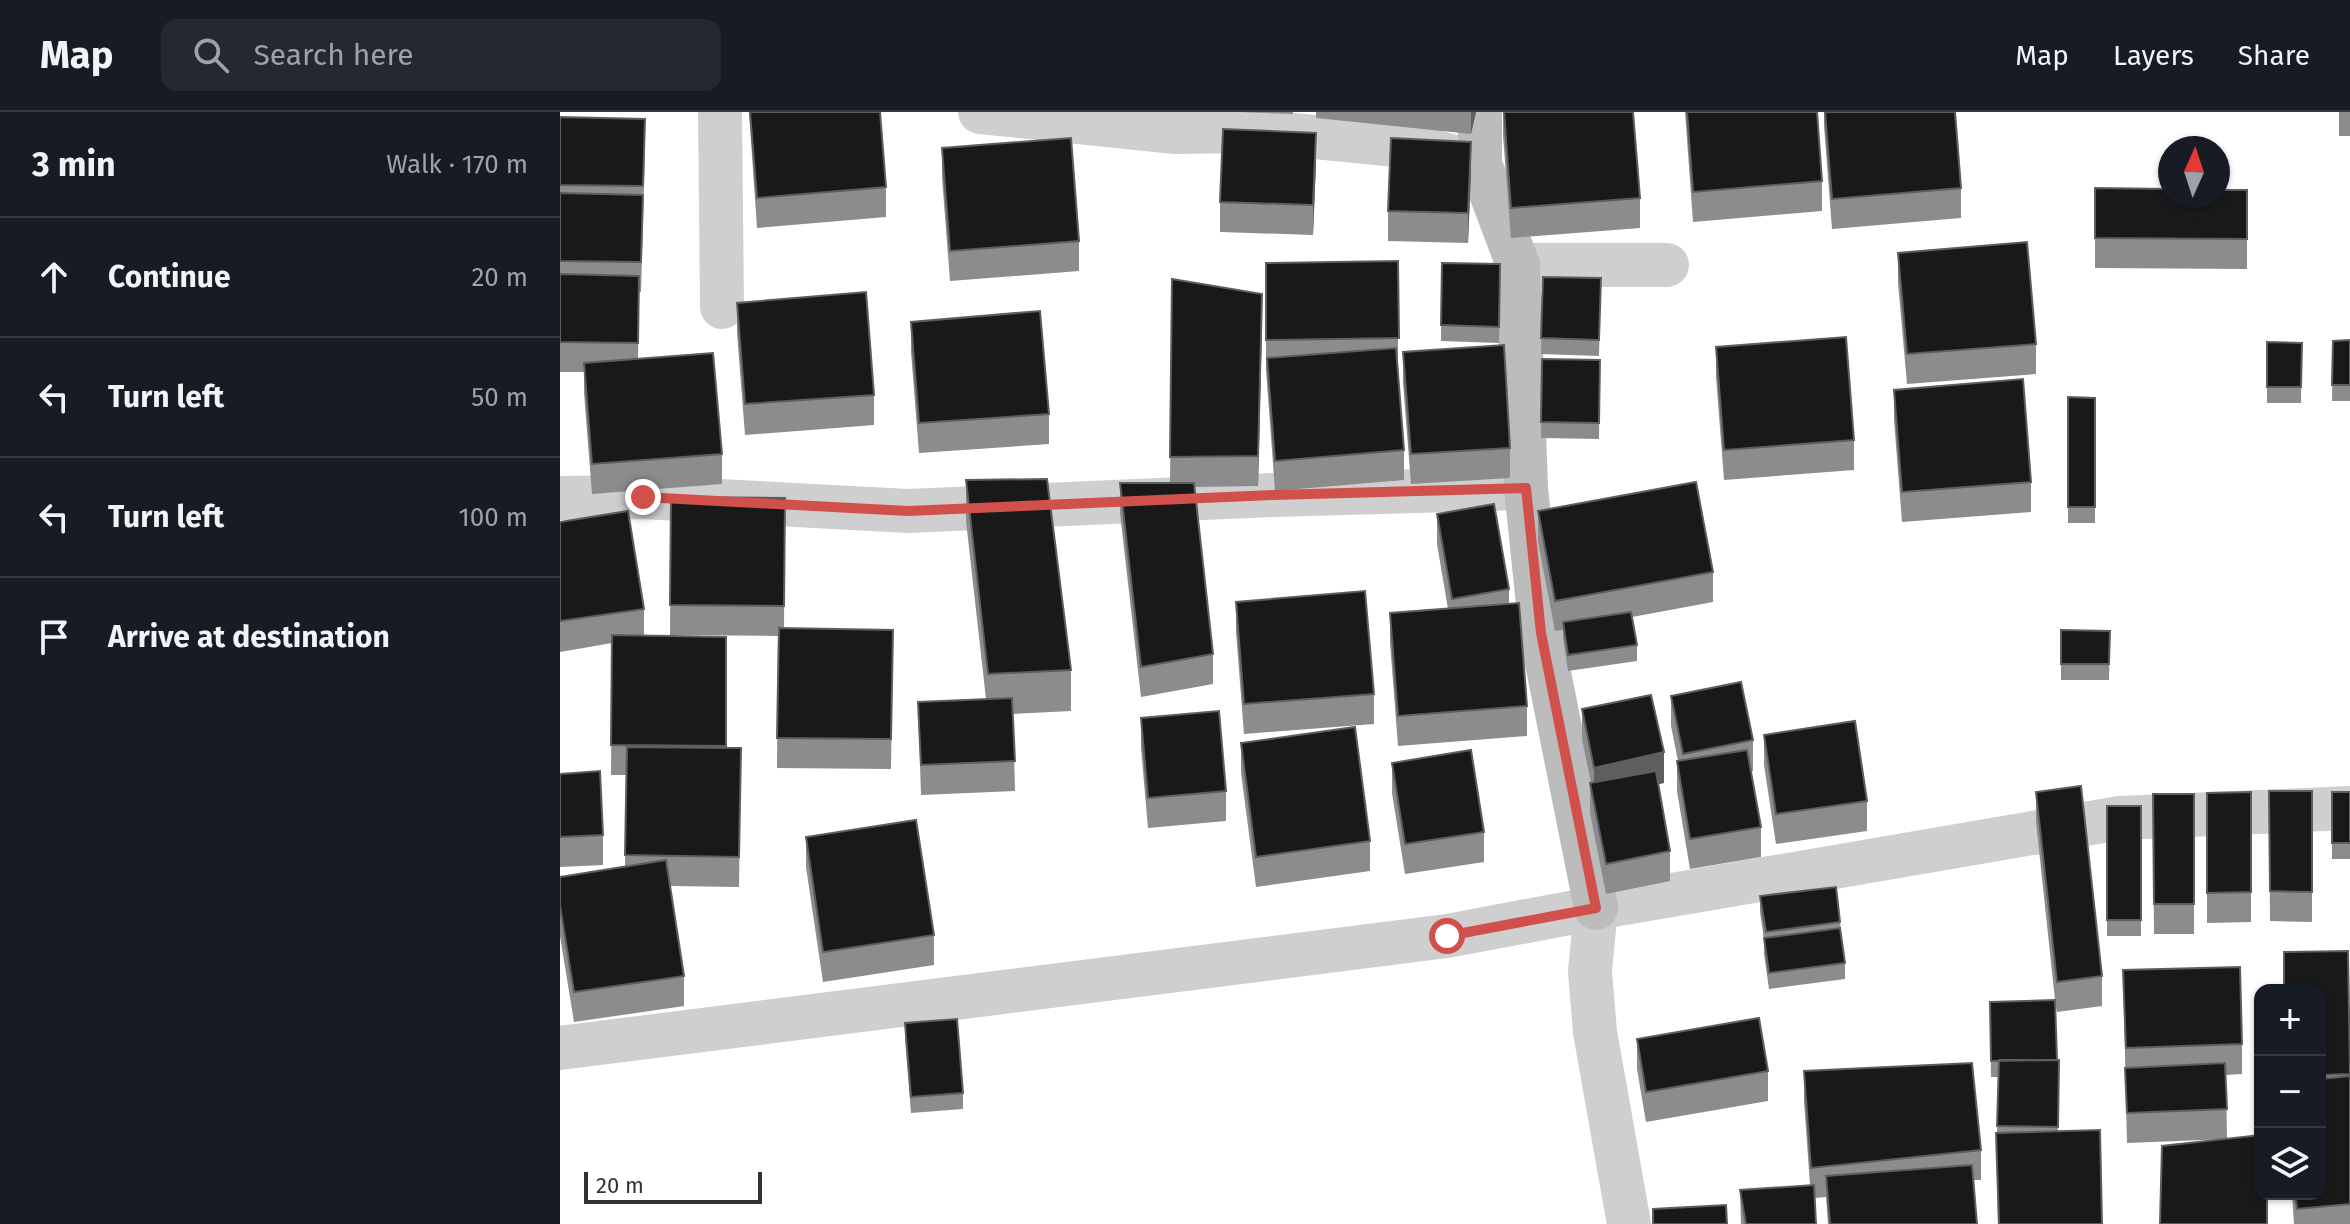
<!DOCTYPE html>
<html lang="en">
<head>
<meta charset="utf-8">
<style>
	body { margin:0; font-family:"Fira Sans",sans-serif; background:#242831; color:#f1f3f6 }
	.controls { position:absolute; right:24px; bottom:24px; display:grid; overflow:hidden; border-radius:16px; box-shadow:0 2px 6px #0004 }
	.controls button { width:72px; height:72px; display:grid; place-items:center; padding:0; border:0; border-bottom:2px solid #363941; background:#171b24; color:#f1f3f6; font:40px sans-serif }
	.compass { position:absolute; left:1598px; top:24px; width:72px; height:72px; border-radius:50%; background:#171b24; box-shadow:0 2px 6px #0004; rotate:3deg }
	.scale { position:absolute; left:24px; bottom:20px; width:178px; box-sizing:border-box; padding-left:8px; border:4px solid #323232; border-top:0; font-size:22px; line-height:28px; white-space:nowrap; color:#323232; -webkit-text-stroke:6px #fff; paint-order:stroke }
	.stop { position:absolute; width:24px; height:24px; margin:-18px; border:6px solid #d1504b; border-radius:50%; background:#fff }
	.stop.end { background:#d1504b; border-color:#fff; box-shadow:0 2px 8px #0008 }
	.list { margin:0; padding:0; list-style:none }
	h2 { display:flex; justify-content:space-between; align-items:center; height:104px; margin:0; padding:0 32px; font-size:34px }
	h2 small { font-size:26px; font-weight:400; color:#9ea1a6 }
	.list li { display:grid; grid-template-columns:52px 1fr auto; gap:24px; align-items:center; box-sizing:border-box; height:120px; padding:0 32px; border-top:2px solid #363941 }
	.list b { display:block; font-size:30px; white-space:nowrap }
	.list em { font-size:26px; font-style:normal; color:#9ea1a6 }
	.icon { flex:none; width:44px; height:44px; fill:none; stroke:currentColor; stroke-width:2; stroke-linecap:round; stroke-linejoin:round }
	.map { position:relative; flex:none; width:1790px; height:1112px; overflow:hidden }
	header { display:flex; align-items:center; gap:48px; box-sizing:border-box; height:112px; padding:0 40px; background:#171b24; border-bottom:2px solid #363941 }
	header strong { font-size:38px }
	nav { display:flex; gap:44px; margin-inline-start:auto; font-size:28px }
	.search { width:560px; height:72px; background:#242831; display:flex; align-items:center; gap:20px; box-sizing:border-box; padding:0 28px; border-radius:16px; color:#9ea1a6; font-size:30px }
	main { display:flex }
	aside { flex:1; background:#171b24 }
	.map>svg:first-child { display:block }
</style>
</head>
<body>
<header>
<strong>Map</strong>
<div class="search"><svg class="icon" aria-label="search" viewBox="0 0 24 24"><circle cx="10" cy="10" r="6"/><path d="M15 15l6 6"/></svg>Search here</div>
<nav><a>Map</a><a>Layers</a><a>Share</a></nav>
</header>
<main>
<aside>
<h2>3 min<small>Walk · 170 m</small></h2>
<ul class="list">
<li><svg class="icon" aria-label="ahead" viewBox="0 0 24 24"><path d="M12 20V5M6 11l6-6 6 6"/></svg><div><b>Continue</b></div><em>20 m</em></li>
<li><svg class="icon" aria-label="left" viewBox="0 0 24 24"><path d="M17 20v-9H6M10 6l-5 5 5 5"/></svg><div><b>Turn left</b></div><em>50 m</em></li>
<li><svg class="icon" aria-label="left" viewBox="0 0 24 24"><path d="M17 20v-9H6M10 6l-5 5 5 5"/></svg><div><b>Turn left</b></div><em>100 m</em></li>
<li><svg class="icon" aria-label="arrive" viewBox="0 0 24 24"><path d="M6 21V4h12l-3 4 3 4H6"/></svg><div><b>Arrive at destination</b></div></li>
</ul>
</aside>
<div class="map">
<svg width="1790" height="1112" viewBox="0 0 1790 1112">
	<rect width="100%" height="100%" fill="#fff"/>
	<g fill="none" stroke-linecap="round" stroke-linejoin="round">
		<path stroke="#cfcfcf" stroke-width="44" d="M160,0L162,195
			M420,0L615,20L693,19L857,35L891,44
			M958,153H1107
			M0,386L83,385L348,399L713,383L966,376
			M1036,796L1030,859L1035,920L1069,1112
			M0,936L887,824L1036,796L1560,706L1790,696"/>
		<path stroke="#bcbcbc" stroke-width="44" d="M920,0V52L958,153L966,376L981,521L1036,796"/>
	</g>
	<path fill="#8c8c8c" d="M189,0H320L326,75V105L197,116Z
		M678,0H733V2Z
		M756,0H916L911,22L756,6Z
		M943,0L1080,86V116L951,126L943,24Z
		M1125,0H1257L1262,69V99L1133,110Z
		M1264,0H1395L1401,76V106L1272,117L1264,14Z
		M1779,0H1790V24H1779Z
		M0,5L85,37L81,180H79L78,246L162,342V372L32,382L24,281V260H0Z
		M382,36L519,129V159L390,169L382,66Z
		M756,51L753,123L660,120V90Z
		M911,60L908,131L828,129V99Z
		M1535,76L1687,78V157L1535,156Z
		M1338,141L1476,232V262L1347,272L1338,171Z
		M838,149V256L844,338V368L715,379L706,258V151Z
		M882,151L940,152L939,231L881,229Z
		M983,165L1041,166L1039,244L981,242Z
		M612,167L702,212L698,374L634,375L653,542V572L581,585L560,401V371H610Z
		M177,191L314,283V313L185,323L177,221Z
		M351,210L489,302V332L359,341L351,240Z
		M1790,228V289H1772L1773,229Z
		M1707,230L1742,231L1741,291H1707Z
		M1156,235L1294,328V358L1164,368L1156,265Z
		M843,240L950,336V366L851,372L843,271Z
		M982,247L1040,248L1039,327L981,326Z
		M1334,278L1471,370V400L1342,410L1334,308Z
		M1508,285L1535,286V411H1508Z
		M406,368L511,558V599L453,602L455,679L361,683L358,590L426,587L406,409Z
		M111,385L225,386L224,516L333,518L331,657L217,656L218,524L110,523Z
		M978,399L1153,460V490L1072,505L1077,533V549L1008,559L1003,526V518L995,519L978,429Z
		M877,402L949,477V492L967,594V624L838,634L830,531V501L888,497L877,432Z
		M0,410L84,497V524L166,525V636H181L179,775L110,774L124,864V894L14,910L0,824V765L65,755L66,663H51L52,531L0,540Z
		M676,490L814,582V612L684,622L676,520Z
		M1501,518L1550,519L1549,568H1501Z
		M1111,584L1193,628V659H1191L1201,715V745L1130,757L1117,679V649H1118L1111,614Z
		M1022,597L1104,671L1098,672L1110,739V769L1046,782L1030,701V671H1031L1022,627Z
		M581,606L666,679V709L588,716L581,636Z
		M1204,623L1307,689V719L1216,732L1204,653Z
		M681,631L810,729V759L696,775L681,661Z
		M832,651L924,720V750L845,762L832,681Z
		M0,662L43,723V753L0,755Z
		M1709,679H1752V810L1710,809Z
		M1476,680L1542,864V894L1497,900L1495,889L1498,1019L1542,1112H1438L1436,1021H1437L1439,965H1431L1430,890L1495,888L1476,710Z
		M1691,680V810L1647,811V681Z
		M1772,680H1790V747H1772Z
		M1593,682H1634V822H1594Z
		M1547,694H1581V824H1547Z
		M246,725L374,823V853L263,870L246,755Z
		M1200,784L1280,810L1285,851V867L1209,877L1204,842V828L1200,800Z
		M1788,839L1790,938V1112H1734L1732,1082H1760V878H1724V840Z
		M1563,858L1682,932V962L1666,963L1667,1027L1567,1031Z
		M345,911L403,981V997L351,1001L345,927Z
		M1077,927L1208,959V989L1086,1010L1077,957Z
		M1244,959L1421,1038V1068H1413L1417,1112H1268L1266,1085L1255,1086L1256,1112H1181L1180,1078L1250,1073L1244,989Z"/>
	<path fill="#5e5e5e" d="M911,0H916L911,22Z
		M756,21V51L753,123V93Z
		M911,30V60L908,131V101Z
		M702,182V212L698,374V344Z
		M1104,640V671L1034,686V656Z"/>
	<path fill="#191919" stroke="#5e5e5e" stroke-width="2" d="M190,0H320L326,75L197,86Z
		M944,0H1073L1080,86L951,96Z
		M1127,0H1257L1262,69L1133,80Z
		M1265,0H1395L1401,76L1272,87Z
		M0,5L85,7L83,74L0,73Z
		M663,17L756,21L753,93L660,90Z
		M511,26L519,129L390,139L382,36Z
		M831,26L911,30L908,101L828,99Z
		M1535,76L1610,77V84H1658V78H1687V127L1535,126Z
		M0,81L83,83L81,150L0,149Z
		M1467,130L1476,232L1347,242L1338,141Z
		M838,149L839,226L706,228V151Z
		M882,151L940,152L939,215L881,213Z
		M0,162L79,164L78,231L0,230Z
		M983,165L1041,166L1039,228L981,226Z
		M612,167L702,182L698,344L610,345Z
		M306,180L314,283L185,292L177,191Z
		M480,199L489,302L359,311L351,210Z
		M1286,225L1294,328L1164,338L1156,235Z
		M1790,228V273H1772L1773,229Z
		M1707,230L1742,231L1741,275H1707Z
		M944,233L950,336L851,342L843,240Z
		M836,236L844,338L715,349L707,246Z
		M153,241L162,342L32,352L24,251Z
		M982,247L1040,248L1039,311L981,310Z
		M1463,267L1471,370L1342,380L1334,278Z
		M1508,285L1535,286V395H1508Z
		M487,367L511,558L428,562L406,368Z
		M1136,370L1153,460L995,489L978,399Z
		M560,371H634L653,542L581,555Z
		M111,385L225,386L224,494L110,493Z
		M934,392L949,477L892,487L877,402Z
		M68,399L84,497L0,509V410Z
		M805,479L814,582L684,592L676,490Z
		M959,491L967,594L838,604L830,501Z
		M1071,500L1077,533L1008,543L1003,510Z
		M219,516L333,518L331,627L217,626Z
		M1501,518L1550,519L1549,552H1501Z
		M52,523L166,525V634L51,633Z
		M1181,570L1193,628L1123,642L1111,584Z
		M1091,583L1104,640L1034,656L1022,597Z
		M452,586L455,649L361,653L358,590Z
		M659,599L666,679L588,686L581,606Z
		M1295,609L1307,689L1216,702L1204,623Z
		M795,615L810,729L696,745L681,631Z
		M67,635L181,636L179,745L65,743Z
		M911,638L924,720L845,732L832,651Z
		M1187,638L1201,715L1130,727L1117,649Z
		M40,659L43,723L0,725V662Z
		M1096,659L1110,739L1046,752L1030,671Z
		M1521,674L1542,864L1497,870L1476,680Z
		M1709,679H1752V780L1710,779Z
		M1691,680V780L1647,781V681Z
		M1772,680H1790V731H1772Z
		M1593,682H1634V792H1594Z
		M1547,694H1581V808H1547Z
		M356,708L374,823L263,840L246,725Z
		M106,748L124,864L14,880L0,794V765Z
		M1276,775L1280,810L1206,820L1200,784Z
		M1280,816L1285,851L1209,861L1204,826Z
		M1788,839L1790,962L1760,963V878H1724V840Z
		M1680,855L1682,932L1566,936L1563,858Z
		M1495,888L1497,948L1431,949L1430,890Z
		M1199,906L1208,959L1086,980L1077,927Z
		M397,907L403,981L351,985L345,911Z
		M1439,948H1499L1498,1015L1437,1014Z
		M1412,951L1421,1038L1251,1056L1244,959Z
		M1665,951L1667,997L1567,1001L1565,956Z
		M1790,964V1092L1737,1097L1735,1082H1760V967Z
		M1540,1018L1542,1112H1439L1436,1021Z
		M1700,1023V1082H1707V1112H1600L1602,1034Z
		M1412,1053L1417,1112H1270L1266,1064Z
		M1254,1073L1256,1112H1186L1180,1078Z
		M1166,1093L1167,1112H1093V1097Z"/>
	<g fill="none" stroke-linecap="round" stroke-linejoin="round">
		<path stroke="#d1504b" stroke-width="10" d="M83,385L348,399L713,383L966,376L981,521L1036,796L887,824"/>
	</g>
</svg>
<div class="controls">
<button>+</button>
<button>−</button>
<button><svg class="icon" aria-label="layers" viewBox="0 0 24 24"><path d="M12 4l9 5-9 5-9-5zM3 14l9 5 9-5"/></svg></button>
</div>
<svg class="compass" viewBox="-18 -18 36 36"><path d="M0-13l5 13h-10z" fill="#e53935"/><path d="M0 13l5-13h-10z" fill="#9ea1a6"/></svg>
<div class="scale">20 m</div>
<div class="stop" style="left:887px;top:824px"></div>
<div class="stop end" style="left:83px;top:385px"></div>
</div>
</main>
</body>
</html>
